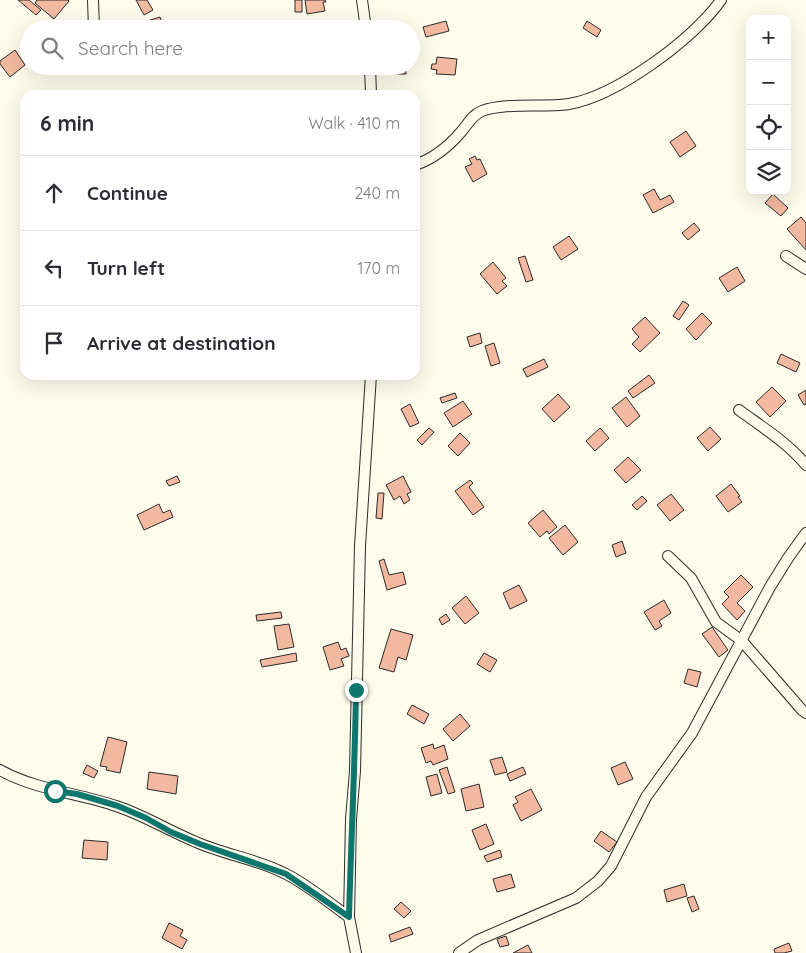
<!DOCTYPE html>
<html lang="en">
<head>
<meta charset="utf-8">
<style>
	body { margin:0; font-family:Quicksand,sans-serif; background:#f7f7f7; color:#2b2b33 }
	.controls { position:absolute; right:15px; top:15px; display:grid; overflow:hidden; border-radius:10px; box-shadow:0 5px 20px #0002 }
	.controls button { width:45px; height:45px; display:grid; place-items:center; padding:0; border:0; border-bottom:1px solid #e1e1e2; background:#fff; color:#2b2b33; font:25px sans-serif }
	.stop { position:absolute; width:15px; height:15px; margin:-11px; border:4px solid #0f766e; border-radius:50%; background:#fff }
	.stop.end { background:#0f766e; border-color:#fff; box-shadow:0 1px 5px #0008 }
	.list { margin:0; padding:0; list-style:none }
	h2 { display:flex; justify-content:space-between; align-items:center; height:65px; margin:0; padding:0 20px; font-size:21px }
	h2 small { font-size:16px; font-weight:400; color:#7c7c81 }
	.list li { display:grid; grid-template-columns:32px 1fr auto; gap:15px; align-items:center; box-sizing:border-box; height:75px; padding:0 20px; border-top:1px solid #e1e1e2 }
	.list b { display:block; font-size:19px; white-space:nowrap }
	.list em { font-size:16px; font-style:normal; color:#7c7c81 }
	.icon { flex:none; width:28px; height:28px; fill:none; stroke:currentColor; stroke-width:2; stroke-linecap:round; stroke-linejoin:round }
	.map { position:relative; flex:none; width:806px; height:953px; overflow:hidden }
	.search { position:absolute; background:#fff; box-shadow:0 5px 20px #0002; left:20px; top:20px; width:400px; height:55px; display:flex; align-items:center; gap:12px; box-sizing:border-box; padding:0 18px; border-radius:28px; color:#7c7c81; font-size:19px }
	.panel { position:absolute; background:#fff; box-shadow:0 5px 20px #0002; left:20px; top:90px; width:400px; height:290px; border-radius:15px }
	.map>svg:first-child { display:block }
</style>
</head>
<body>
<div class="map">
<svg width="806" height="953" viewBox="0 0 806 953">
	<rect width="100%" height="100%" fill="#fdfbea"/>
	<path fill="#f2b8a0" stroke="#2b2b2b" d="M18,0H29L41,10L36,15Z
		M37,0H68L69,1L54,19L35,3Z
		M136,0H147L153,10L144,15Z
		M295,0H302V12H295Z
		M305,0H325L326,2H323L325,11L307,14Z
		M160,17L164,29H147L144,22Z
		M446,21L449,31L426,37L423,27Z
		M587,21L601,30L597,37L583,28Z
		M15,50L25,65L10,77L0,64V61Z
		M437,57L457,59L455,75L436,74L437,70L431,69L432,64H436Z
		M393,66H406V74H393Z
		M686,131L696,146L680,157L670,142Z
		M475,156L477,160L480,159L487,174L473,182L465,167L472,164L469,159Z
		M654,189L660,200L670,195L674,202L653,213L643,195Z
		M773,194L788,208L781,216L765,203Z
		M801,217L806,223V250L787,229Z
		M694,223L700,230L688,240L682,233Z
		M569,236L578,249L561,260L553,247Z
		M525,256L533,280L526,282L518,258Z
		M493,262L506,278L502,281L507,286L497,294L480,274Z
		M737,267L745,281L728,292L719,278Z
		M683,301L689,305L679,320L673,316Z
		M702,313L712,323L696,340L686,329Z
		M645,317L660,333L640,352L632,344L639,337L632,329Z
		M480,333L482,343L470,347L467,337Z
		M494,343L500,363L491,366L485,346Z
		M781,354L800,363L796,372L777,363Z
		M544,359L548,367L527,377L523,369Z
		M649,375L655,383L633,398L628,391Z
		M772,387L786,401L770,417L756,402Z
		M806,390V404L804,405L798,395Z
		M455,393L457,398L442,403L440,398Z
		M558,394L570,407L554,422L542,409Z
		M626,397L640,416L627,427L612,408Z
		M463,401L472,414L453,427L444,413Z
		M410,404L419,423L410,427L401,409Z
		M710,427L721,439L708,451L697,438Z
		M429,428L434,432L422,445L417,440Z
		M600,428L609,438L595,451L586,441Z
		M460,433L470,443L458,456L448,446Z
		M628,457L641,470L626,483L614,470Z
		M177,476L180,482L169,486L166,481Z
		M403,476L411,492L407,494L410,500L404,504L400,496L394,500L386,485Z
		M470,480L473,483L469,487L484,507L473,515L455,491Z
		M731,484L740,496L738,497L742,502L728,512L716,496Z
		M378,493H384L382,519L376,518Z
		M671,494L684,510L670,521L657,505Z
		M642,496L647,501L637,510L632,505Z
		M159,504L163,513L170,510L173,517L144,530L137,515Z
		M543,510L557,527L549,534L547,531L540,537L528,523Z
		M565,525L578,542L563,555L549,538Z
		M622,541L626,553L616,557L612,545Z
		M384,559L389,575L403,572L406,584L387,590L379,561Z
		M741,575L753,587L737,603L745,611L737,620L722,604L729,597L724,592Z
		M519,585L527,601L510,609L503,593Z
		M466,596L479,613L465,624L452,608Z
		M664,600L671,613L659,621L662,626L655,630L644,612Z
		M281,612L282,618L257,621L256,615Z
		M446,614L450,620L442,625L439,619Z
		M289,624L294,647L278,650L274,626Z
		M712,627L728,650L719,657L702,634Z
		M391,629L413,635L406,660L398,657L394,672L379,668Z
		M338,642L341,650L346,648L349,656L341,659L344,666L330,670L323,647Z
		M296,653L297,661L262,667L260,660Z
		M484,653L497,660L490,672L477,664Z
		M688,669L701,672L697,687L684,683Z
		M412,705L429,714L424,724L407,714Z
		M460,714L470,726L453,741L443,729Z
		M108,737L127,742L120,773L106,770L107,767L100,766Z
		M433,744L434,749L444,745L448,759L433,765L431,761L426,763L421,748Z
		M502,757L507,772L495,775L490,760Z
		M625,762L633,779L618,785L611,768Z
		M87,765L98,771L94,778L83,773Z
		M447,767L455,792L448,794L439,770Z
		M523,767L526,774L510,781L507,774Z
		M149,772L178,776L176,794L147,789Z
		M437,774L442,793L431,796L426,777Z
		M479,784L484,807L466,811L461,789Z
		M531,789L542,810L521,821L513,805L518,802L515,797Z
		M486,824L494,844L480,850L472,830Z
		M601,831L617,842L609,852L594,841Z
		M84,840L108,842L107,860L82,858Z
		M500,850L502,857L487,862L484,856Z
		M511,874L515,887L497,892L493,879Z
		M684,884L687,896L667,902L664,890Z
		M694,896L699,909L692,912L687,898Z
		M401,902L411,911L404,918L394,909Z
		M169,923L183,930L180,936L187,940L182,949L162,938Z
		M410,927L413,934L391,942L389,935Z
		M506,936L509,945L500,947L497,939Z
		M789,943L792,951L784,953H775L774,949Z
		M528,945L532,953H513Z"/>
	<g fill="none" stroke-linecap="round" stroke-linejoin="round">
		<defs>
			<path id="minor" d="M93,0L94,29
				M362,0L366,29
				M370,66L371,95
				M415,165C433,159 449,146 461,132C468,124 472,115 482,111C506,102 543,108 569,104C616,96 694,39 721,0
				M786,256L806,269
				M739,410C762,427 788,443 806,465
				M668,556L691,578L716,622L742,641L802,710L806,713
				M0,770C36,790 78,793 116,806C144,815 169,831 196,842C225,855 258,859 286,874C306,884 331,904 349,917
				M356,953L349,917L351,819L355,771L360,546L371,375
				M459,953L478,940L576,898L598,881L611,866L646,797L692,733L770,587L788,558L806,533"/>
		</defs>
		<use href="#minor" stroke="#2b2b2b" stroke-width="12"/>
		<use href="#minor" stroke="#fdfbea" stroke-width="10"/>
	</g>
	<g fill="none" stroke-linecap="round" stroke-linejoin="round">
		<path stroke="#0f766e" stroke-width="6" d="M55,791L77,794L118,806L146,818L171,832L200,844L286,874L349,917C351,842 355,766 356,690"/>
	</g>
</svg>
<div class="controls">
<button>+</button>
<button>−</button>
<button><svg class="icon" aria-label="locate" viewBox="0 0 24 24"><circle cx="12" cy="12" r="6"/><path d="M12 2v4M12 18v4M2 12h4M18 12h4"/></svg></button>
<button><svg class="icon" aria-label="layers" viewBox="0 0 24 24"><path d="M12 4l9 5-9 5-9-5zM3 14l9 5 9-5"/></svg></button>
</div>
<div class="stop" style="left:55px;top:791px"></div>
<div class="stop end" style="left:356px;top:690px"></div>
<div class="search"><svg class="icon" aria-label="search" viewBox="0 0 24 24"><circle cx="10" cy="10" r="6"/><path d="M15 15l6 6"/></svg>Search here</div>
<section class="panel">
<h2>6 min<small>Walk · 410 m</small></h2>
<ul class="list">
<li><svg class="icon" aria-label="ahead" viewBox="0 0 24 24"><path d="M12 20V5M6 11l6-6 6 6"/></svg><div><b>Continue</b></div><em>240 m</em></li>
<li><svg class="icon" aria-label="left" viewBox="0 0 24 24"><path d="M17 20v-9H6M10 6l-5 5 5 5"/></svg><div><b>Turn left</b></div><em>170 m</em></li>
<li><svg class="icon" aria-label="arrive" viewBox="0 0 24 24"><path d="M6 21V4h12l-3 4 3 4H6"/></svg><div><b>Arrive at destination</b></div></li>
</ul>
</section>
</div>
</body>
</html>
